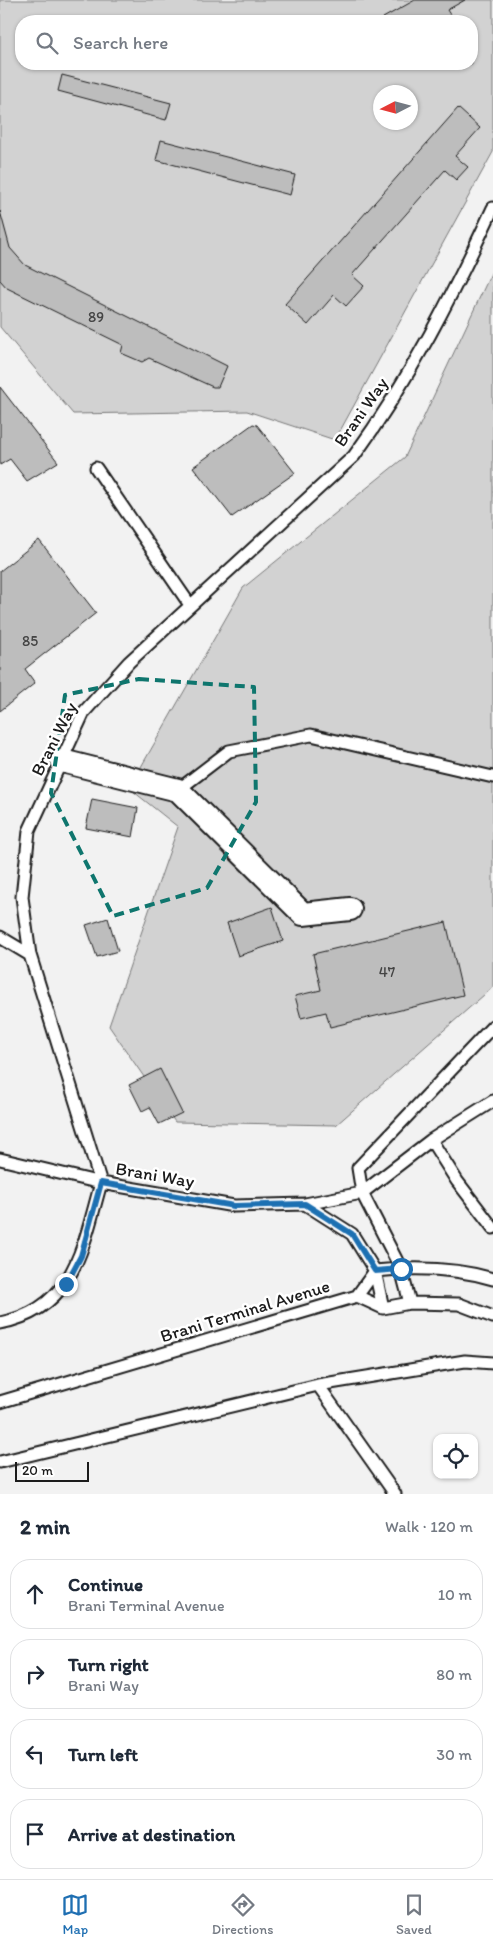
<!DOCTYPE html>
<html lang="en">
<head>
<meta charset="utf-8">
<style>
	body { margin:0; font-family:Itim,sans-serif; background:#f2f2f3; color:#1f2937 }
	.controls { position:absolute; right:15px; bottom:15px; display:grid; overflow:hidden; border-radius:10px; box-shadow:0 1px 4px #0004 }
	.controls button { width:45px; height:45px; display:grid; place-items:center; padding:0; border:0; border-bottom:1px solid #e0e1e3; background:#fff; color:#1f2937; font:25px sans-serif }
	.compass { position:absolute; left:373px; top:85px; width:45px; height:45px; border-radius:50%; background:#fff; box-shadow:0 1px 4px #0004; rotate:264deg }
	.scale { position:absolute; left:15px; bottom:12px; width:74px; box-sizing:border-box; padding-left:5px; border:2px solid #1c1c1c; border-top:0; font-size:14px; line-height:18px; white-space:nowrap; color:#1c1c1c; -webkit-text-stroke:4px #fff; paint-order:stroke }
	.stop { position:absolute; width:15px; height:15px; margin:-11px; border:4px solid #1f6fb2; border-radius:50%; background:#fff }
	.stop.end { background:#1f6fb2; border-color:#fff; box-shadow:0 1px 5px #0008 }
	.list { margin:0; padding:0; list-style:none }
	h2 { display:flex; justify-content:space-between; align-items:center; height:65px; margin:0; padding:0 20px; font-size:21px }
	h2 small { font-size:16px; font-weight:400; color:#747a83 }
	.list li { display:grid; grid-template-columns:32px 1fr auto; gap:15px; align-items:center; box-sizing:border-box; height:70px; margin:0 10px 10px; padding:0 10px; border:1px solid #e0e1e3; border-radius:20px }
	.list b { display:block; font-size:19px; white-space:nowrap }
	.list p { margin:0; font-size:16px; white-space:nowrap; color:#747a83 }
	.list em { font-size:16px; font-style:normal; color:#747a83 }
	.icon { flex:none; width:28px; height:28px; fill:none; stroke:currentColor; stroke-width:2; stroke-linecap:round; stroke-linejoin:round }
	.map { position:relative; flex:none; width:493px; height:1494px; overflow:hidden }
	.search { position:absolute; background:#fff; box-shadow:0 1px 4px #0004; left:15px; right:15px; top:15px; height:55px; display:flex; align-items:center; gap:12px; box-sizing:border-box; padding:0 18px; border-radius:20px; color:#747a83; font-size:19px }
	.sheet { height:385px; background:#fff }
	nav { display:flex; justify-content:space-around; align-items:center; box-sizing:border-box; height:70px; border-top:1px solid #e0e1e3; background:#fff; font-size:14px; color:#747a83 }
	nav a { display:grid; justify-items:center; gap:2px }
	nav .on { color:#1f6fb2 }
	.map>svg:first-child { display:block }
</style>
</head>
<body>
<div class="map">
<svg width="493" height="1494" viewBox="0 0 493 1494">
	<rect width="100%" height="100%" fill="#f2f2f2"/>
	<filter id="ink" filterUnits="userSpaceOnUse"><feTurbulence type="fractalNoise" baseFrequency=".02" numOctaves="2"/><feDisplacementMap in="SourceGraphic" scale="10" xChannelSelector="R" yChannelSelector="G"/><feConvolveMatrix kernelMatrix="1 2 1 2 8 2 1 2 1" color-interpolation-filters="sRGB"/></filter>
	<g filter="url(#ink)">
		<path fill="#d2d2d2" stroke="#777" fill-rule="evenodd" d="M0,0H493V152L335,440L247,411L73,414L0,327ZM21,21H472V64H21ZM380,92H410V122H380Z
			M493,269V987L336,1125L175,1122L109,1026L178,827L129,788L243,588L405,457Z"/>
		<path fill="#bdbdbd" stroke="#1c1c1c" d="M415,0H465L447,10L454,21H385L383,18Z
			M62,75L171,103L166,120L58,91Z
			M458,108L480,128L455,156L468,167L456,180L445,170L352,275L364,286L346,306L334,295L308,325L285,304Z
			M161,140L295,175L290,195L156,160Z
			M0,211L10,248L25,265L227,366L218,387H213L149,358L142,362L121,353L123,345L7,288L0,280Z
			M0,387L58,462L27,481L10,459L0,465Z
			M253,424L257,425L295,473L232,517L193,467Z
			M39,540L96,613L25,669L35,683L0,711V571Z
			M92,799L138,808L133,837L86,828Z
			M272,907L283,941L238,956L227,923Z
			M108,918L118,951L97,957L86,925Z
			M446,922L463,995L330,1027L326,1012L301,1018L295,996L321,990L313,954Z
			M160,1069L182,1113L159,1124L150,1107L142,1111L129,1085Z"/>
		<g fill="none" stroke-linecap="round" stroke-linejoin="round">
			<defs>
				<path id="lane" d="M96,468L190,605
					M178,790L229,751L311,735L493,777
					M0,937L30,955
					M431,1140L493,1101
					M0,1159L101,1183L234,1206L305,1204L362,1193L431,1140L457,1181L493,1228
					M101,1183L30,955L22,897L29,831L84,712L129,662L354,456C410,379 453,294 493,208
					M305,1204L352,1234L375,1271L383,1308
					M357,1296L383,1308L410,1303L459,1304L493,1317
					M410,1303L401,1269L362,1193L358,1168L493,1026
					M0,1323C75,1309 83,1246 101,1183
					M318,1385L395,1494
					M0,1402L357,1296L375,1271C414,1267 456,1268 493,1279
					M0,1462L318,1385L465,1361L493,1363"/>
				<path id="street" d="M62,761L178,790L303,914L350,909"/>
			</defs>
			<use href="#lane" stroke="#1c1c1c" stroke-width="15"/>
			<use href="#street" stroke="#1c1c1c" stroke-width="26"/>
			<use href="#lane" stroke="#fff" stroke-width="11"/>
			<use href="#street" stroke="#fff" stroke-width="22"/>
		</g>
	</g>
	<g fill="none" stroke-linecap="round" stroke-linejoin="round" filter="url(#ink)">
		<path stroke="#1f6fb2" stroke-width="6" d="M66,1284L81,1256L101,1183L234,1206L305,1204L352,1234L375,1271L401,1269"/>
	</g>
	<path fill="none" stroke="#0f766e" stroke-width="4" stroke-dasharray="10 6" stroke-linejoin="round" d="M139,679L254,687L256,802L207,888L113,916L51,793L65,695Z"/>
	<g text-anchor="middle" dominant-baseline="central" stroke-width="5" stroke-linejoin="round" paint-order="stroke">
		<g font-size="15" fill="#444">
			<text x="96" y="317">89</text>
			<text x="30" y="641">85</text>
			<text x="387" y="972">47</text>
		</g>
		<g font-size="18" fill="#1c1c1c" stroke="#fff">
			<text transform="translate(361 412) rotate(-55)">Brani Way</text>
			<text transform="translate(54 739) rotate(-63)">Brani Way</text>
			<text transform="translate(155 1175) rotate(10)">Brani Way</text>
			<text transform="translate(245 1311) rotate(-17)">Brani Terminal Avenue</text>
		</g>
	</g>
</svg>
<div class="controls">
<button><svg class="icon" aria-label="locate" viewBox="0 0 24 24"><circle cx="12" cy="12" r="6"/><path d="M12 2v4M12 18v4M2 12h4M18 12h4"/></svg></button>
</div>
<svg class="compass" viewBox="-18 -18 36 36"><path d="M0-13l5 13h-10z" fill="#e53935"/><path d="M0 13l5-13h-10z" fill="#747a83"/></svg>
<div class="scale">20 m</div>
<div class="stop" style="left:401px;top:1269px"></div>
<div class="stop end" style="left:66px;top:1284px"></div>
<div class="search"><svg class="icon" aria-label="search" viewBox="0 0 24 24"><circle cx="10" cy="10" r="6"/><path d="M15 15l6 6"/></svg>Search here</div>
</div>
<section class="sheet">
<h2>2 min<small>Walk · 120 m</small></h2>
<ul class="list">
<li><svg class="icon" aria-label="ahead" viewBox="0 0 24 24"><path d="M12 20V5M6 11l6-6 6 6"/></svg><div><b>Continue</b><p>Brani Terminal Avenue</p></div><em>10 m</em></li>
<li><svg class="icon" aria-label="right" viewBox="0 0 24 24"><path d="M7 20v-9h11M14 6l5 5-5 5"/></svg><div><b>Turn right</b><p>Brani Way</p></div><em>80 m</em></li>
<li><svg class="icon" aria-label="left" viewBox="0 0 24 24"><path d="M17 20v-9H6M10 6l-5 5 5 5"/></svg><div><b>Turn left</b></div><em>30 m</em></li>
<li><svg class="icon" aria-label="arrive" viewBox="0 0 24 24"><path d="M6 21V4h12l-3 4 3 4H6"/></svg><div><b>Arrive at destination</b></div></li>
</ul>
</section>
<nav>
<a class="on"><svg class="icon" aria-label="map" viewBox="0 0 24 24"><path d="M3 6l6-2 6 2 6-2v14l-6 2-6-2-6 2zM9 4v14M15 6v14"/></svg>Map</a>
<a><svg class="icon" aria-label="directions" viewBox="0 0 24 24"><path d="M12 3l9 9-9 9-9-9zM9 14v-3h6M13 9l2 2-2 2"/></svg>Directions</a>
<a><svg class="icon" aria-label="saved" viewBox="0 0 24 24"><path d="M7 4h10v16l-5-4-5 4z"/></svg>Saved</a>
</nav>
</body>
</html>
